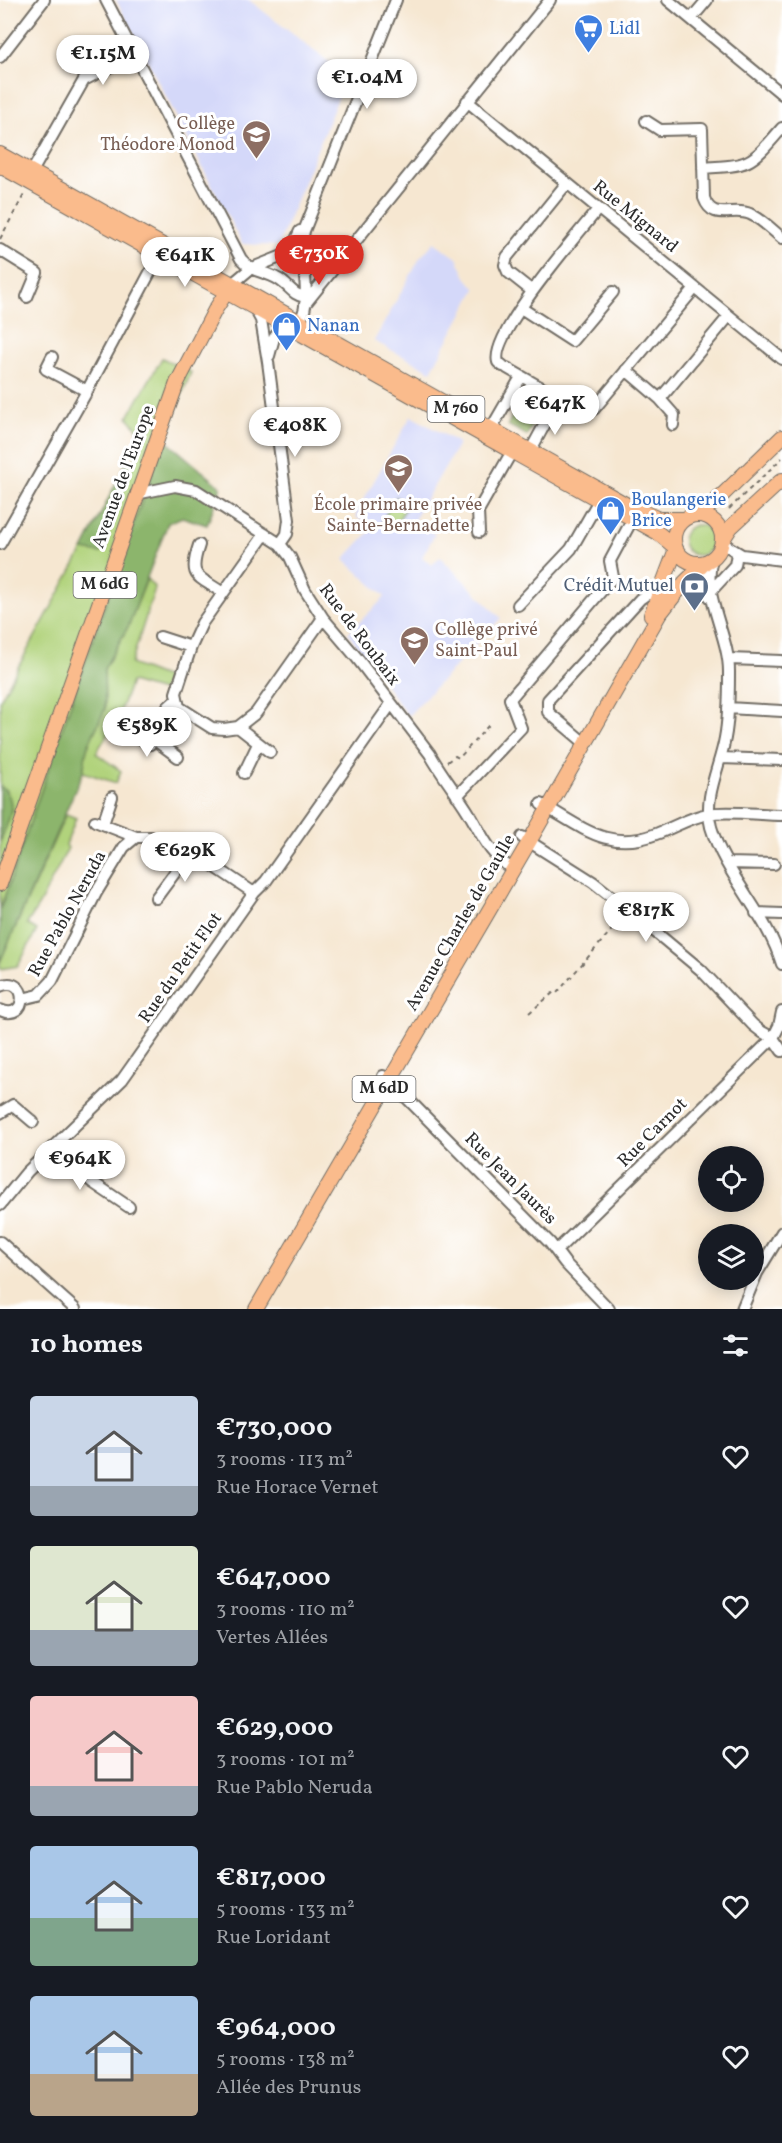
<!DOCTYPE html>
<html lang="en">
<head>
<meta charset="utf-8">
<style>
  body { margin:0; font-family:Vollkorn,serif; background:#242831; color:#f1f3f6; height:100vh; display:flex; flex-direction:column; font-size:22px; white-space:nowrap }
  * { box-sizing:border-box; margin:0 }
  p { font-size:20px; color:#9ea1a6 }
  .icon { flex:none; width:33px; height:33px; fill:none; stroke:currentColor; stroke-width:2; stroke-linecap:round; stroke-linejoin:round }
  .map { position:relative; height:1309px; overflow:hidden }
  .side { display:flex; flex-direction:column; background:#171b24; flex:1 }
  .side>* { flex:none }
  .buttons { position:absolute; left:698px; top:1146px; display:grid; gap:12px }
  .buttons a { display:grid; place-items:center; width:66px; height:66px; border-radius:50%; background:#171b24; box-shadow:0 3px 15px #0003; font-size:30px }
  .price { position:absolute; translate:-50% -51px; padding:0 14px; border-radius:21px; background:#fff; color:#222; font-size:20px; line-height:39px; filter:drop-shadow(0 2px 3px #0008) }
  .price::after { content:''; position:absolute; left:50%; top:36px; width:18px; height:14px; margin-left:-9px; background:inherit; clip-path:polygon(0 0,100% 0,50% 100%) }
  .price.on { background:#d93025; color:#fff }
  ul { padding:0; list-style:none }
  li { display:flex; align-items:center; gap:18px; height:150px; padding:0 30px }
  li span { display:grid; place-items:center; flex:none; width:168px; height:120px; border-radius:6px; color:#555 }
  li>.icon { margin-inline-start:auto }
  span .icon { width:72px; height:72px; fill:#fffc; stroke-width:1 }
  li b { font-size:26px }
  h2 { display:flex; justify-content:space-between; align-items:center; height:72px; padding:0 30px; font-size:26px }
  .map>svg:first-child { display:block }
</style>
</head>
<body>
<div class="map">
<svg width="782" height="1309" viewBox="0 0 782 1309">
  <rect width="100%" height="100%" fill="#fff"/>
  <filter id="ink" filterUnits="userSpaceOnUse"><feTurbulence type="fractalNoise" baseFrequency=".0167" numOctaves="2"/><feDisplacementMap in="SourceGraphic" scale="12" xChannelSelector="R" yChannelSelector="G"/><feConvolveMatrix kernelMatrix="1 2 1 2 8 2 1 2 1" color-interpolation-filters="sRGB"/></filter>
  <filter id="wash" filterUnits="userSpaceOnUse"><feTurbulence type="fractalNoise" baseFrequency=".008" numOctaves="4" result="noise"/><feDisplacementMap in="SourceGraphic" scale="24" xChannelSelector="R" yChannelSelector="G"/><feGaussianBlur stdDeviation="1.35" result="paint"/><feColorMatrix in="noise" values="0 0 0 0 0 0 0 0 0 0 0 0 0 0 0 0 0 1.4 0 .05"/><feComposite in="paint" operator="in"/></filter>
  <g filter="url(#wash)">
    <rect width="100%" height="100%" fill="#f6e7d1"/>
    <path fill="#d4d8f9" d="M116,0H249L347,76L278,246L242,244Z
      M434,242L457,258L466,277L476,289L431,371L374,341L420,258Z
      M411,416L459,443L413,522L435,534L422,557L432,565L440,557L501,618L408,716L348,633L385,597L344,559L376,525L357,518L356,513Z"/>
    <path fill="#b1d37c" stroke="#6e7f54" stroke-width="1.5" d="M162,358L191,372L164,439L97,628L0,910V842L12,808L6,790L0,786V700L83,550L101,552L132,465L144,437L128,417Z
      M528,385L547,395L527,435L508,425Z
      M396,497L408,504L394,528L382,521Z
      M683 540a15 15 0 1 1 30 0a15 15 0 1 1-30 0Z
      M147,579L155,588L131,664L167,678L162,691L131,682L117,719L96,753L121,771L116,783L83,772L87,748L105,709L104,669L128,627Z
      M66,814L76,818L66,845L68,848L39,905L27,924L37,930L18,966L0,969V962Z"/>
    <path fill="#8cb56c" stroke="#5c704c" stroke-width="1.5" d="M164,439L221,487L207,525L182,517L168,523L128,627L104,669L105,709L87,748L83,772L0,962V910L97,628Z
      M126,463L132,465L101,553L83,550Z
      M0,786C21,800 7,824 0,842Z"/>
  </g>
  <g filter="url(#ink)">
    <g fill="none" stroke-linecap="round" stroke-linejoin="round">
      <defs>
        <path id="minor" d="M106,0L241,259C254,274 263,270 278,279C289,285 292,295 305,297
          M668,0L782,94
          M691,19L707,0
          M0,57L44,0
          M467,101L782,359
          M646,121L660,130L702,129L704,198C713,223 733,206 750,214C762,219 772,230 782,238
          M703,168C752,165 750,165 782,128
          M29,177L84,80L134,54
          M0,250L37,273L27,297
          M232,284L250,269L285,255L291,250L300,231
          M532,291L508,272L505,265L507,257L567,183
          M305,304L550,0
          M521,308L572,341L613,292
          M255,309L261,320L268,362L289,520L287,534L280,544
          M295,326C317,309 298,257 304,231L396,0
          M269,356L274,338L288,320
          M52,357L46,369L87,391
          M503,366L498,362C489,335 579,233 598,209
          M507,368L570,404
          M626,370L660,399
          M574,407L584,411L594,409L695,288
          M673,425L674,415L660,399L729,316
          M488,434L521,377
          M527,457L559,398
          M136,494L175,486L196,490L280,544L290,557L305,590L323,618L357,658L430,754C441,774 455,791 467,810C481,832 489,856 513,869
          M479,532L478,511L515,446
          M265,534L202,623L191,647L176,693L179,707L212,728L224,729L238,727L256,713L323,618
          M722,543L742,555L782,560
          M0,544L87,391L162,250
          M199,545C188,578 197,575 223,593
          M712,559C701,596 730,636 729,674C729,695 729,717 725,738C720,767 703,797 711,827C726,877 767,914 782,964
          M687,561L702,573
          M678,591C692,585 702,586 711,598
          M711,591L735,565L737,553
          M518,605L571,549L602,495
          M160,637L191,647
          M729,659L782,661
          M728,708L782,711
          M238,727L270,752
          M132,733L150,744L155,740L178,757
          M580,739L548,712V700L640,599L647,594L660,595
          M155,740L168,707L176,700
          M721,758L782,760
          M244,773L258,744
          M457,796L521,728L510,699L613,577L610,561L632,520
          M541,804C581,826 608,853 656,834C673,828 690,817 708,814C727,810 761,815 782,815
          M95,821L136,837
          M103,824L112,797
          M522,837L593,882L647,925L701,970L753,1025L762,1032L773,1038L782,1051
          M727,863L774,864
          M156,898L190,852
          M756,913L782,914
          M0,986C29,974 29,1023 0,1010
          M22,999L39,995L52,981L96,893L124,847L136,837H151L199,856L254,893
          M383,1076L397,1088L550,1243L565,1263L609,1309
          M0,1113L13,1105L33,1122
          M54,1147L92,1182L129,1207
          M0,1205L27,1172L122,1080L254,893L266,881L391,704
          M0,1242L75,1309
          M556,1251L773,1038L779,1026L782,1012
          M742,1309L757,1273L782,1232"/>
        <path id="major" d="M0,154L629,506L659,519H684
          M0,166L658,533L675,547
          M674 539a24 24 0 1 1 48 0a24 24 0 1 1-48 0Z
          M695,515L714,503L782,437
          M722,541L731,527L782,480
          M651,615L676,549
          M0,884L177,383L215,310L231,285
          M256,1309L529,842L659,615L685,582L706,562"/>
      </defs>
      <use href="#minor" stroke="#726d65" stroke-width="14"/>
      <use href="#major" stroke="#726d65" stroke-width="16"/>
      <path stroke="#726d65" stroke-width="2" stroke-dasharray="4.5 4.5" stroke-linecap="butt" d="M0,239L25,193
        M313,263H325
        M729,509L782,458
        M447,762L455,756L459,758L489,725
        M529,1013L554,992L557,993L622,918"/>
      <use href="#minor" stroke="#fff" stroke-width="10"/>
      <use href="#major" stroke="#fabb8c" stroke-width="14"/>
    </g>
  </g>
  <defs>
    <symbol id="supermarket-pin" viewBox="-11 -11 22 30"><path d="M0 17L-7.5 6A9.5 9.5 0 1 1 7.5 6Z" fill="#3f7fe0" stroke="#fff"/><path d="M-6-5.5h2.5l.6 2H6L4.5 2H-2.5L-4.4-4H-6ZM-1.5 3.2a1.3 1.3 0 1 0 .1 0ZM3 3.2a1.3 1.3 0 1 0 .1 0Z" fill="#fff"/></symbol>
    <symbol id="school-pin" viewBox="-11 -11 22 30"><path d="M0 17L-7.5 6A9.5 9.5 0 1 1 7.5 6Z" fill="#8d6e63" stroke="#fff"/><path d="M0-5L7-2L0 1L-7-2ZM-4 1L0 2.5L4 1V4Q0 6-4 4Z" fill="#fff"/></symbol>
    <symbol id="shop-pin" viewBox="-11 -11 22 30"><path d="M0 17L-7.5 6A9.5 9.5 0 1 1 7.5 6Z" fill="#3f7fe0" stroke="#fff"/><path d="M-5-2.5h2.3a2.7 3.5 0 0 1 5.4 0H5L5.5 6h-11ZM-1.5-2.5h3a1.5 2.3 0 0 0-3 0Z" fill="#fff"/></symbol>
    <symbol id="bank-pin" viewBox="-11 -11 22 30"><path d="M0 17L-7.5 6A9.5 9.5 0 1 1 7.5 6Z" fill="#5c6f8a" stroke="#fff"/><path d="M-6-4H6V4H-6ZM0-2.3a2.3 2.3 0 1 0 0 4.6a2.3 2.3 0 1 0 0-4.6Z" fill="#fff"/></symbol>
  </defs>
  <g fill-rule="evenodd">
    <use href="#supermarket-pin" x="572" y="12" width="33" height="45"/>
    <use href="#school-pin" x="240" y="118" width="33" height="45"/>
    <use href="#shop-pin" x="270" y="310" width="33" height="45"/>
    <use href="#school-pin" x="382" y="452" width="33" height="45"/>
    <use href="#shop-pin" x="594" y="494" width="33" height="45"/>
    <use href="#bank-pin" x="678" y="570" width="33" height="45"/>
    <use href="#school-pin" x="398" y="624" width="33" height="45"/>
  </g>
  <g text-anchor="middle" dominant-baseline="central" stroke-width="6" stroke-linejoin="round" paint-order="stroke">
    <g fill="#fff" stroke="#6b6b6b" stroke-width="1.5">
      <rect x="427.5" y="396" width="57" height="26" rx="4.5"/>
      <rect x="73.5" y="572" width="63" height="26" rx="4.5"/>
      <rect x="352.5" y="1076" width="63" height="26" rx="4.5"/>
    </g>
    <g font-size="16" font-weight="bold" fill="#2b2b2b">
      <text x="456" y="409">M 760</text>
      <text x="105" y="585">M 6dG</text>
      <text x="384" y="1089">M 6dD</text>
    </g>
    <g font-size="18" fill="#366cbe" stroke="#fff" text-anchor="start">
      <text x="609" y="29">Lidl</text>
      <text x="307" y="326">Nanan</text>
      <text x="631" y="500">Boulangerie<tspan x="631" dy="21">Brice</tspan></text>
    </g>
    <g font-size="18" fill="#785e54" stroke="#fff" text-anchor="end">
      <text x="235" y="124">Collège<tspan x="235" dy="21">Théodore Monod</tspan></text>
      <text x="398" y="505" text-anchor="middle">École primaire privée<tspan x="398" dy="21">Sainte-Bernadette</tspan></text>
      <text x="435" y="630" text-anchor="start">Collège privé<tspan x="435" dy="21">Saint-Paul</tspan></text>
    </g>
    <g font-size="18" fill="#2b2b2b" stroke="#fff">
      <text transform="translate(635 217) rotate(39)">Rue Mignard</text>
      <text transform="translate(124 477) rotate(-70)">Avenue de l'Europe</text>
      <text transform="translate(359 635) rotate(53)">Rue de Roubaix</text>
      <text transform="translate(68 914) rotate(-61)">Rue Pablo Neruda</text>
      <text transform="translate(461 923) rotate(-60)">Avenue Charles de Gaulle</text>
      <text transform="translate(181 968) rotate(-55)">Rue du Petit Flot</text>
      <text transform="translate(653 1133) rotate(-45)">Rue Carnot</text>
      <text transform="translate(510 1179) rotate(45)">Rue Jean Jaurès</text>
    </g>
    <g font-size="18" fill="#4e5e75" stroke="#fff" text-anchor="end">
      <text x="674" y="586">Crédit Mutuel</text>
    </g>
  </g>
</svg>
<div class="buttons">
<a><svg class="icon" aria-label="locate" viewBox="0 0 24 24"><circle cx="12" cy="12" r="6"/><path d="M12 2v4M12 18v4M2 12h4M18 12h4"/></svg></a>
<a><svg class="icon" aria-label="layers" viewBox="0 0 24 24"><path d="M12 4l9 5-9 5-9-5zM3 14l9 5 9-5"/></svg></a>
</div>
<b class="price" style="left:103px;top:86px">€1.15M</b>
<b class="price" style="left:367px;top:110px">€1.04M</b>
<b class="price on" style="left:319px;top:286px">€730K</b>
<b class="price" style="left:185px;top:288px">€641K</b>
<b class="price" style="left:555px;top:436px">€647K</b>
<b class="price" style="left:295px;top:458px">€408K</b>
<b class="price" style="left:147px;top:758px">€589K</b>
<b class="price" style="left:185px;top:883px">€629K</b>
<b class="price" style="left:646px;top:943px">€817K</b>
<b class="price" style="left:80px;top:1191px">€964K</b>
</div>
<section class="side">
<h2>10 homes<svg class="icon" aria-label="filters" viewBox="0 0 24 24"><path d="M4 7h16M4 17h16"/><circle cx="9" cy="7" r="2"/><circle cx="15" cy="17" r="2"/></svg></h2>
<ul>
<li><span style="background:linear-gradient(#c9d6e8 75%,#9aa5b1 0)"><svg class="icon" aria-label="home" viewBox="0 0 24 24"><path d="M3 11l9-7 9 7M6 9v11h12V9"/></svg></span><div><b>€730,000</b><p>3 rooms · 113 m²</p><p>Rue Horace Vernet</p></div><svg class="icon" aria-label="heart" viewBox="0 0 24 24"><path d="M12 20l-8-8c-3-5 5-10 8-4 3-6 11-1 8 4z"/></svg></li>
<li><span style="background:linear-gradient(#dfe7d0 70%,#9aa5b1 0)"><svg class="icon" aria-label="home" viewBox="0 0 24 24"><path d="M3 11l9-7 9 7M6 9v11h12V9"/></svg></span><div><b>€647,000</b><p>3 rooms · 110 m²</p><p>Vertes Allées</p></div><svg class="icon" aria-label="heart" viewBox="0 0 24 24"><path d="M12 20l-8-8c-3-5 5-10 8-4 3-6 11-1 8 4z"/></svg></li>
<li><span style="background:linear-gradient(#f6c9c9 75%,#9aa5b1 0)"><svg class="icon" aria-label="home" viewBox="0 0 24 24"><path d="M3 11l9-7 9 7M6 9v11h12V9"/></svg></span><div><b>€629,000</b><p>3 rooms · 101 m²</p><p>Rue Pablo Neruda</p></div><svg class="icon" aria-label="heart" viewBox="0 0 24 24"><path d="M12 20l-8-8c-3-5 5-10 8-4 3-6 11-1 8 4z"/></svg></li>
<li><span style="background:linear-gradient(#a9c7e8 60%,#7fa58c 0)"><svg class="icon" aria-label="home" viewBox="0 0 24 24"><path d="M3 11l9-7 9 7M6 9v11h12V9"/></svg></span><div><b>€817,000</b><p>5 rooms · 133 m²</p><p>Rue Loridant</p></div><svg class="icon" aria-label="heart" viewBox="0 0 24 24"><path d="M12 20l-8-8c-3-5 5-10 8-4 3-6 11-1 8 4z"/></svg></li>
<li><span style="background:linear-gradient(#a9c7e8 65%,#b9a48a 0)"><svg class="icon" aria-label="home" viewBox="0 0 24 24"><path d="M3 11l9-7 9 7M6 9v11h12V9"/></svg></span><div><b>€964,000</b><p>5 rooms · 138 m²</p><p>Allée des Prunus</p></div><svg class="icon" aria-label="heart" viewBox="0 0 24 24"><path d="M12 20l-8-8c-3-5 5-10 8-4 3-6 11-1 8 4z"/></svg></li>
</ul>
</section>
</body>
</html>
